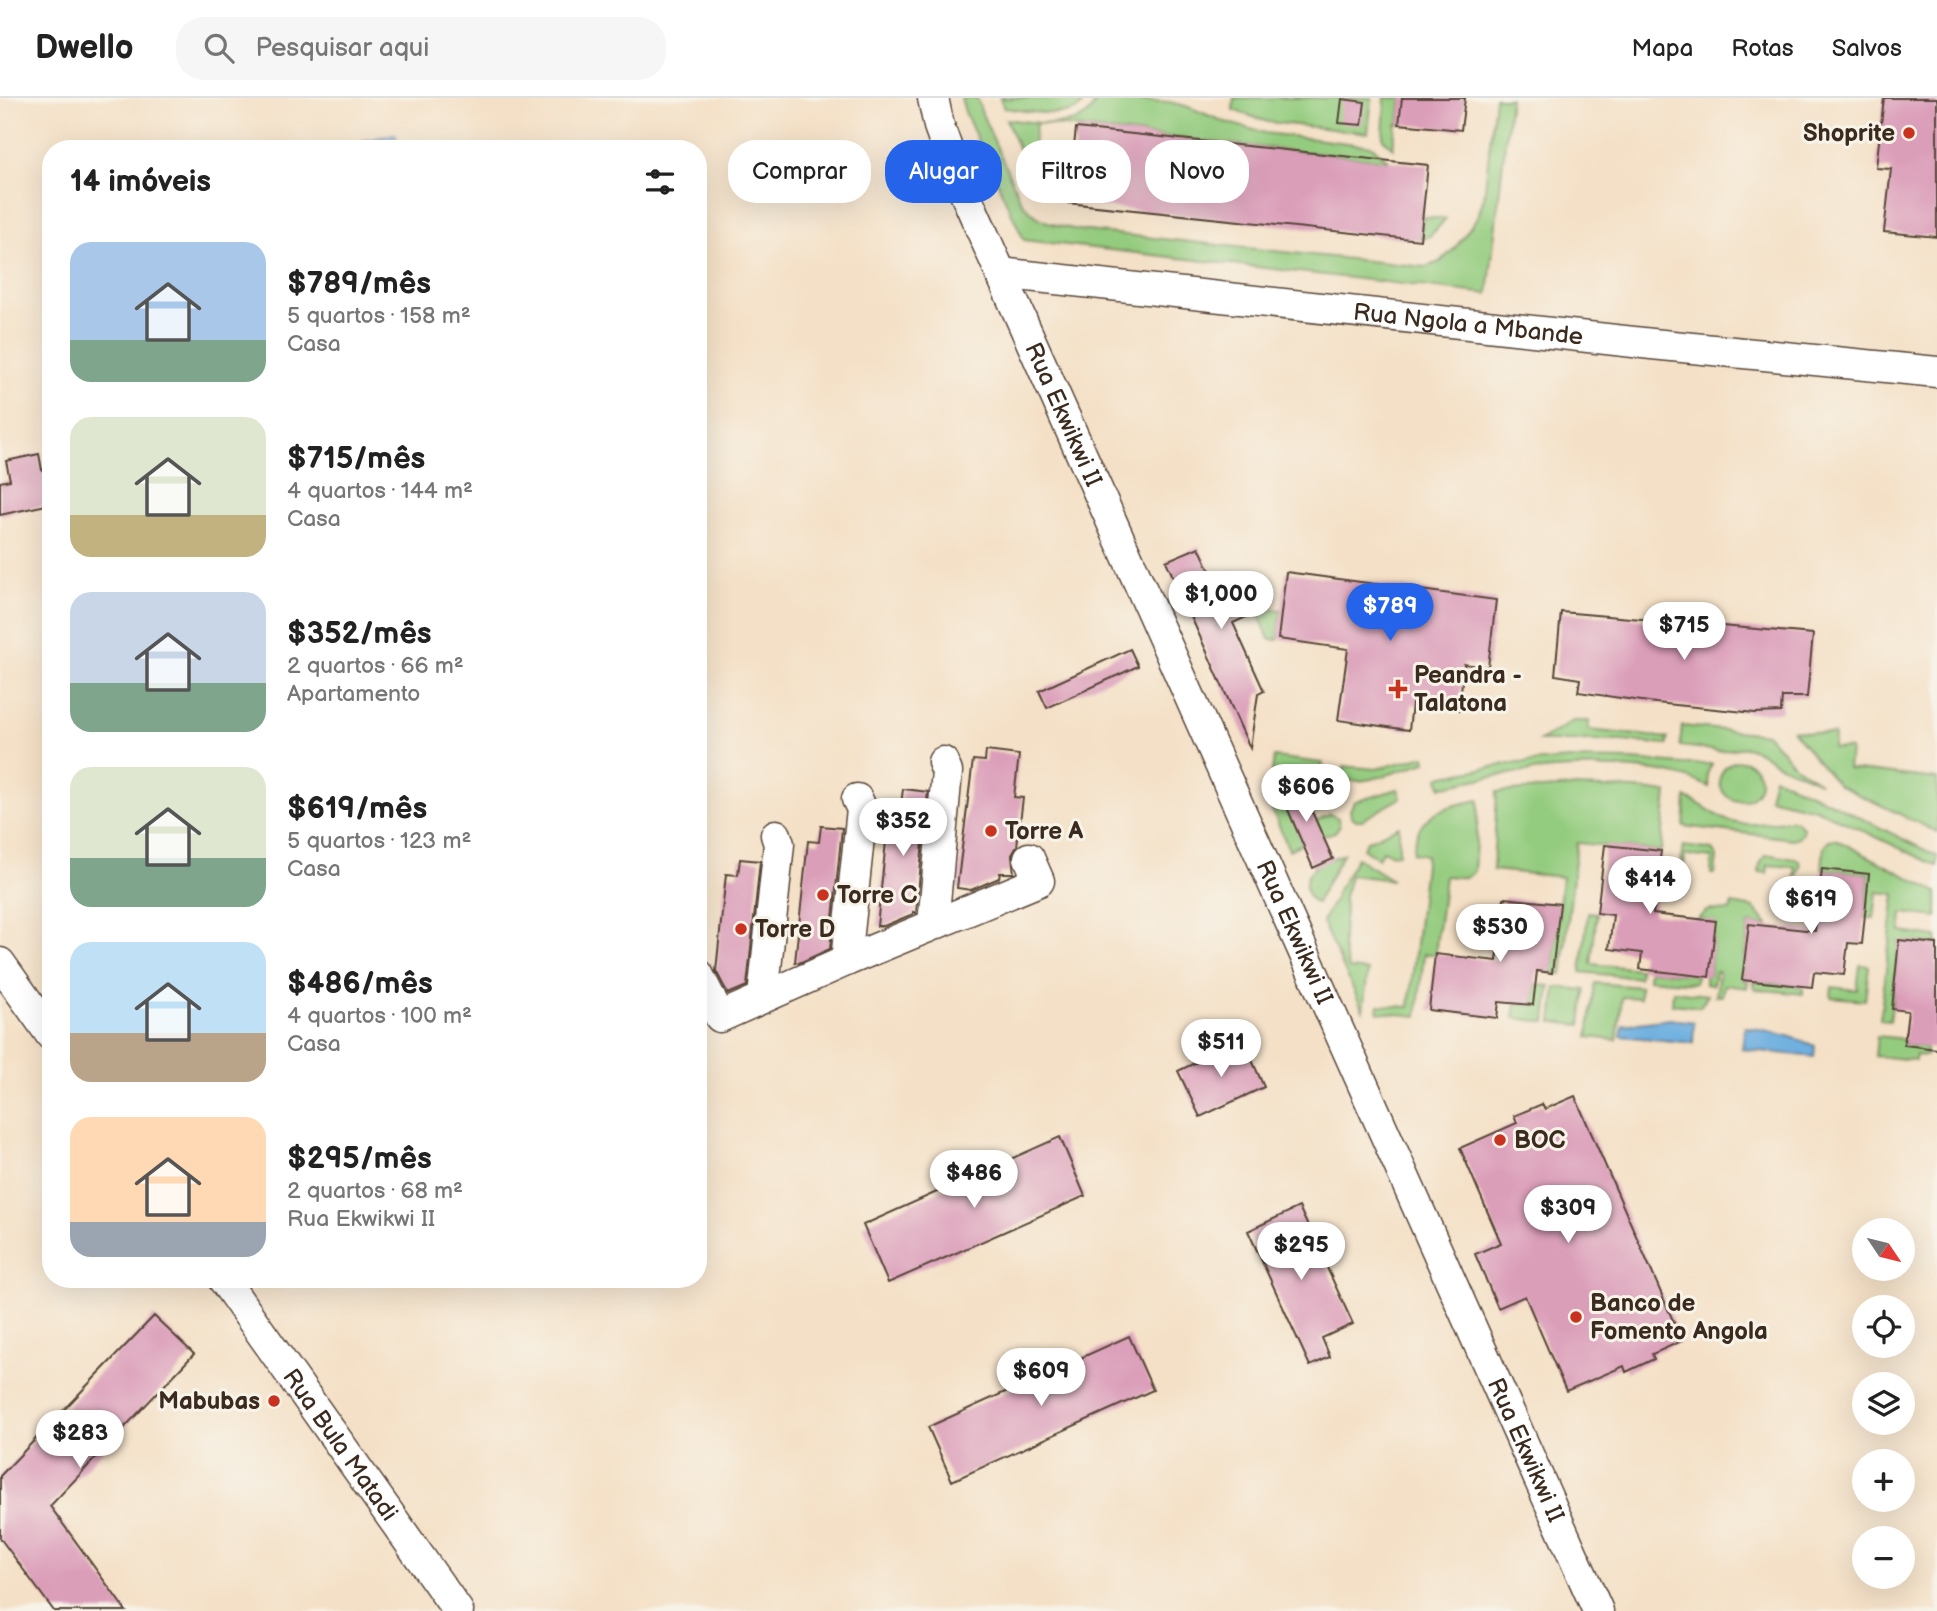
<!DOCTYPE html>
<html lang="pt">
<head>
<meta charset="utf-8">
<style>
  body { margin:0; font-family:"Balsamiq Sans",sans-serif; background:#f6f6f6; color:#222; height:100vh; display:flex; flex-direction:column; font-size:26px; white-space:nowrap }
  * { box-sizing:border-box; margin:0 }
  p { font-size:23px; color:#767676 }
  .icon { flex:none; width:38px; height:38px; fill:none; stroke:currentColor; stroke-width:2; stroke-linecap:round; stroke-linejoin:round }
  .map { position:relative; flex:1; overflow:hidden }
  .details { position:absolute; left:42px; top:42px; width:665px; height:1148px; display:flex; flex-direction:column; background:#fff; border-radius:28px; box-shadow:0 7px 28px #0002 }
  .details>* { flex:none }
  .top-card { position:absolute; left:728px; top:42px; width:665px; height:63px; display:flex; gap:14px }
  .needle { width:46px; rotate:125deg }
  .controls { position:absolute; left:1852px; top:1120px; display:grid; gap:14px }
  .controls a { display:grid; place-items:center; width:63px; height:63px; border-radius:50%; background:#fff; box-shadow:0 7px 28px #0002; font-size:35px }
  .price { position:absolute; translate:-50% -60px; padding:0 16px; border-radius:24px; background:#fff; color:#222; font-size:23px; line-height:46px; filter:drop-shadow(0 2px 4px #0008) }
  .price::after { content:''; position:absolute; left:50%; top:42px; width:21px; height:16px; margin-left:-10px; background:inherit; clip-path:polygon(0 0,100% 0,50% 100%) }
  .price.selected { background:#2563eb; color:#fff }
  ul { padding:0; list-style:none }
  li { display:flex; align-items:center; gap:21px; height:175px; padding:0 28px }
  li span { display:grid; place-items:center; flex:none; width:196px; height:140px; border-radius:21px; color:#555 }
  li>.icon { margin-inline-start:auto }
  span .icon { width:84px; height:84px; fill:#fffc; stroke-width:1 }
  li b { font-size:30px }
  h2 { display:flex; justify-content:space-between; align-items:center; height:84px; padding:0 28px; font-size:30px }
  .tag { padding:0 24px; border-radius:28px; background:#fff; box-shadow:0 7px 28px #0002; font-size:24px; line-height:63px }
  .tag.selected { background:#2563eb; color:#fff }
  header { display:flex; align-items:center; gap:42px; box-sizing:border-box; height:98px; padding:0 35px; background:#fff; border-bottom:2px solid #e0e0e0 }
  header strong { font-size:33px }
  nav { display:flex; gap:38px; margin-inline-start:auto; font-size:24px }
  .search { width:490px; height:63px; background:#f6f6f6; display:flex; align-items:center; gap:18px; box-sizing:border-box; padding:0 24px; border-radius:28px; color:#767676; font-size:26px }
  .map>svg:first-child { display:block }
</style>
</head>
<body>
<header>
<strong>Dwello</strong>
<div class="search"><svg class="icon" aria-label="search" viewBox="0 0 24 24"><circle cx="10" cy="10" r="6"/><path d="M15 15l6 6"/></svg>Pesquisar aqui</div>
<nav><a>Mapa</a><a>Rotas</a><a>Salvos</a></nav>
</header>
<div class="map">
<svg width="1937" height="1513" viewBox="0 0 1937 1513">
  <rect width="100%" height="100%" fill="#f7f3e8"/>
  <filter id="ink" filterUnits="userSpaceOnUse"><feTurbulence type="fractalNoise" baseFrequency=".0143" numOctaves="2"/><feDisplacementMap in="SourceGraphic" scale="14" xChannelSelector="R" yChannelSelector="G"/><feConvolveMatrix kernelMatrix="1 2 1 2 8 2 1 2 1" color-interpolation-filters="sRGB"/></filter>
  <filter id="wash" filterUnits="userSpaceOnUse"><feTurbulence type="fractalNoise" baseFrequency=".00686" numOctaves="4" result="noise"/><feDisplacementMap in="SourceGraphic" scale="28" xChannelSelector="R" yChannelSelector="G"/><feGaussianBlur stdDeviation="1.57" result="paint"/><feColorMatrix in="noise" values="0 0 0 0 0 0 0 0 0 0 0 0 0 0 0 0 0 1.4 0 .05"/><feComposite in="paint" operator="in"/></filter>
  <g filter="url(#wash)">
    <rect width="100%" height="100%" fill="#f4e0c6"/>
    <path fill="#94cc7f" stroke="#687b4e" stroke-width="2" d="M961,0H977L982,16L1020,101C1034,123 1055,128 1079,132L1425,169L1440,164L1455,150L1478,118L1484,99L1495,0H1510L1488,196L1024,142L966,17Z
      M1000,0H1086C1083,3 1082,7 1079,10C1065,21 1021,12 1004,10Z
      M1098,0L1169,4L1186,8L1225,24L1265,35L1372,48L1389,63L1036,25L1030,69L1046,71L1045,85H1035L1031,81L1006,21C1027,24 1068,31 1085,18C1090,14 1095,6 1098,0Z
      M1234,0H1372L1368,35L1268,24L1233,12Z
      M1385,0H1402L1399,26H1396L1393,50L1383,41Z
      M1423,119L1446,121L1430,138L1420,142Z
      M1252,497L1263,498L1262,510L1282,512L1278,542L1269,541L1252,501Z
      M1573,623H1589L1588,632L1668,640L1667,647L1622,643H1540Z
      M1682,628L1767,636L1795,668L1820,684L1778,666L1758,653L1746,649L1719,653L1680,648Z
      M1792,632L1834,637L1833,650L1850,651L1848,671L1937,681V734L1838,687Z
      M1425,658L1426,664C1406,670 1363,689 1344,681V668L1376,671Z
      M1274,659L1323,665L1319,682L1316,684L1298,682L1279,691L1271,682Z
      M1568,661L1632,662L1683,666H1712L1707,676L1709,689C1681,674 1651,672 1619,670C1558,667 1500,675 1441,689L1439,679L1507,666Z
      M1720 683a20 20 0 1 1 40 0a20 20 0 1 1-40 0Z
      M1774,679L1813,696L1937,758V768L1834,719L1815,711L1769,700Z
      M1572,689L1636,691L1667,695L1661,753L1577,745L1562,876L1552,875L1562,779L1493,772L1497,694Z
      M1398,691L1401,700L1362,722H1356L1351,718L1350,712L1354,704Z
      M1686,700C1702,705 1713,717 1729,723C1749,730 1774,723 1795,722L1803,729V734L1799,739L1793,741L1684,728Z
      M1479,702L1474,773C1466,783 1455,778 1445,778L1435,856H1424L1417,918L1378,914L1379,907L1409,909L1426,757L1413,755C1416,715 1444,708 1479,702Z
      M1271,709L1289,713L1303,745L1289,752Z
      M1330,716L1338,720L1339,729L1335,734L1322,738L1316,723Z
      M1399,728V756L1389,755L1383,752L1378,760L1363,750L1367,743Z
      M1835,741L1937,794V819L1902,815L1901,834L1937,839V846L1899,843L1890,923L1880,922L1895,796L1877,794L1874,820H1865L1869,776L1822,771L1824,749L1829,742Z
      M1683,748L1712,752L1717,759L1715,776H1711L1712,760L1685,757L1684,768L1681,761Z
      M1343,756L1316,805C1304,799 1302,781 1313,771C1319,764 1335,760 1343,756Z
      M1771,757L1797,761C1804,766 1798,775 1795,781V769L1768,767L1767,775L1759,774L1760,766L1765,758Z
      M1357,760L1392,782L1350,777C1349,785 1345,793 1344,799C1343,802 1345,806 1345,810C1344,835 1339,845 1349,871L1368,873L1363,912L1322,824L1336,799L1335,797Z
      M1732,806L1754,810L1769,828L1749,826L1742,882L1748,883L1747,890L1724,887L1722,898H1716L1719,874H1715L1713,887L1705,886V878H1709L1715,824L1697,821L1708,812L1731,813Z
      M1588,814L1597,815L1591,866L1640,871L1639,880L1581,874Z
      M1860,867L1869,868L1865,902L1831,899L1832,889L1857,892Z
      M1649,872L1696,877L1695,885L1648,881Z
      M1754,884L1803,889V896L1754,891Z
      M1595,885L1640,889V900L1622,899L1617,942L1588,939Z
      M1535,887L1550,888L1546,924L1514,920L1516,906L1533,907Z
      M1556,889L1585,892L1581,927L1552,924Z
      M1673,893L1708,897L1700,909L1672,906Z
      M1877,938L1904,941V947L1926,949V958L1916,957L1915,962L1875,958Z"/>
    <path fill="#6aaddf" stroke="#526c7e" stroke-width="2" d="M395,36L402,51H365L363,43Z
      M1670,921L1694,924L1693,945L1621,938L1623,927Z
      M1745,929C1770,932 1792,938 1815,948L1814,959L1742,951Z"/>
    <g id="blocks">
      <path fill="#db9eb9" d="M1402,0H1465L1461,32L1399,26Z
        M1884,0H1937V139L1884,134L1891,71L1876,70Z
        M1342,1L1365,4L1362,27L1339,25Z
        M1076,30L1428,67L1420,142L1068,105Z
        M39,356L42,372L51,370V406L0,417V384L10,382L6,363Z
        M1199,449L1219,492L1243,481L1257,514L1233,525L1264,593L1258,596L1250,650L1166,463Z
        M1286,474L1496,502L1488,569L1464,566L1459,612L1412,606L1409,632L1338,622L1348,551L1278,541Z
        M1561,514L1813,536L1807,599H1782L1781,614L1755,615L1656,605L1578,594L1580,581L1555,577Z
        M1130,551L1138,568L1047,610L1039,593Z
        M986,653L1019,657L1014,699L1023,700L1017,748L1012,757L1014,775H1000L999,780L971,792L957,790L973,662L985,663Z
        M1298,682L1333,761L1313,770L1279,691Z
        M903,691L928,694L916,815L913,814V816L884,828H877L890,706L901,707Z
        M821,728L842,730L830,851L799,865L795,864L808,743L819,744Z
        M1605,747L1661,753L1653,816L1716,823L1709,879L1640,871L1642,855L1609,851L1613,817L1597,815Z
        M740,761L760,763L747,888L728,896L716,873L726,776L738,777Z
        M1822,771L1869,776L1862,846L1848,845L1844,877L1814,874L1812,889L1742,882L1749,826L1815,833Z
        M1504,800L1560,806L1552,875L1537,873L1533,907L1499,904L1497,920L1429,912L1435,856L1497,863Z
        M1899,842L1937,846V951L1904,947L1908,913L1892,911Z
        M1243,942L1264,989L1200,1019L1178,973Z
        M1575,998L1682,1243L1652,1256L1654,1261L1626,1274L1624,1268L1566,1293L1525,1198L1498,1210L1475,1156L1501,1145L1460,1050L1517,1025L1514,1018L1542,1006L1545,1011Z
        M1060,1039L1085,1098L888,1185L863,1127Z
        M1299,1109L1353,1226L1322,1240L1330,1259L1310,1268L1248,1133Z
        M154,1218L194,1256L50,1408L126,1513H54L0,1440V1378Z
        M1129,1238L1153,1292L952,1383L928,1329Z"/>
    </g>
  </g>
  <g filter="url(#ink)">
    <use href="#blocks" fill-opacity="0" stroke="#574537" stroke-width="2"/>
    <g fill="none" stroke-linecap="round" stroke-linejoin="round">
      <defs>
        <g id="minor">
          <path id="s1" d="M933,0L939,28L955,73L1598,1513"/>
          <path id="s2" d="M1000,175L1652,246L1937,274"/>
          <path d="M933,826L947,674L943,664"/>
          <path d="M846,863L862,711L857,701"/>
          <path d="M0,865L51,937"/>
          <path d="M698,876L720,919L846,863L1039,783L1029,760"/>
          <path d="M763,899L779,746L776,737"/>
          <path id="s3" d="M223,1181L458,1513"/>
        </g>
      </defs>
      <use href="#minor" stroke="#574537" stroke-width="33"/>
      <use href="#minor" stroke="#fff" stroke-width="30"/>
    </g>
  </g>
  <g fill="#c8321e" stroke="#f7f3e8" stroke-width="2.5">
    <circle cx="1909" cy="35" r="7"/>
    <path d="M1394.5 580.5h7v7h7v7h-7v7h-7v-7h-7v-7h7z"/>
    <circle cx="991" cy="733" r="7"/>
    <circle cx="823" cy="797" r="7"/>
    <circle cx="741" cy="831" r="7"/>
    <circle cx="1500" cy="1042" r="7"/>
    <circle cx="1576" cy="1219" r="7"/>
    <circle cx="274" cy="1303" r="7"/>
  </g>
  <g text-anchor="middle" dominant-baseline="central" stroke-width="6" stroke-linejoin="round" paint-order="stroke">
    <g font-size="24" font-weight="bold" fill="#3b2a1e" stroke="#f7f3e8" text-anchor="start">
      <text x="1895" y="35" text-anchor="end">Shoprite</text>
      <text x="1414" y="577">Peandra -<tspan x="1414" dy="28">Talatona</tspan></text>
      <text x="1005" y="733">Torre A</text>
      <text x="837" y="797">Torre C</text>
      <text x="755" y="831">Torre D</text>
      <text x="1514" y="1042">BOC</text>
      <text x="1590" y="1205">Banco de<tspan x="1590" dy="28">Fomento Angola</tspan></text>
      <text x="260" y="1303" text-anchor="end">Mabubas</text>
    </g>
    <g font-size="24" fill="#3b2a1e" stroke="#f7f3e8">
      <text stroke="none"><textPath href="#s2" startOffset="471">Rua Ngola a Mbande</textPath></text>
      <text stroke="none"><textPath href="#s1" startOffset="343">Rua Ekwikwi II</textPath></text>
      <text stroke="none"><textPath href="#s1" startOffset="910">Rua Ekwikwi II</textPath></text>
      <text stroke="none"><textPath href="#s3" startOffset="203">Rua Bula Matadi</textPath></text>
      <text stroke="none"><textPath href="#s1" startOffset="1477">Rua Ekwikwi II</textPath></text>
    </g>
  </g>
</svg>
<div class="controls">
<a><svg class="needle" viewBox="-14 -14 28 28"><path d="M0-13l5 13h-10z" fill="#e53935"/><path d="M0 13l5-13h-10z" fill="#767676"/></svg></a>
<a><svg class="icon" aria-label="locate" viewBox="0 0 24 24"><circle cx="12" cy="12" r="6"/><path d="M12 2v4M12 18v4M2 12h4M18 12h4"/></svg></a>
<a><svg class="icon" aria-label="layers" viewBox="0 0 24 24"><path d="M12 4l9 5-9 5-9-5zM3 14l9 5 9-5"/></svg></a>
<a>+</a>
<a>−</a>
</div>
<b class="price" style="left:1221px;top:533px">$1,000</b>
<b class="price selected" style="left:1390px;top:545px">$789</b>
<b class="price" style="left:1684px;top:564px">$715</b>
<b class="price" style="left:1306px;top:726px">$606</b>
<b class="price" style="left:903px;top:760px">$352</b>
<b class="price" style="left:1650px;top:818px">$414</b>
<b class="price" style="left:1811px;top:838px">$619</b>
<b class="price" style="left:1500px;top:866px">$530</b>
<b class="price" style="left:1221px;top:981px">$511</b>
<b class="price" style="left:974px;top:1112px">$486</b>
<b class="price" style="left:1568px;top:1147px">$309</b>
<b class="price" style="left:1301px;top:1184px">$295</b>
<b class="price" style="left:1041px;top:1310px">$609</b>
<b class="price" style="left:80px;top:1372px">$283</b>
<div class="top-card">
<a class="tag">Comprar</a>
<a class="tag selected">Alugar</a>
<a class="tag">Filtros</a>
<a class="tag">Novo</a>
</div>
<section class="details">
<h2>14 imóveis<svg class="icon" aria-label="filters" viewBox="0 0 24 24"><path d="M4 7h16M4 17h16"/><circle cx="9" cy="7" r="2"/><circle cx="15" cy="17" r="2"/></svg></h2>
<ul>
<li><span style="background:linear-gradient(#a9c7e8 70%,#7fa58c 0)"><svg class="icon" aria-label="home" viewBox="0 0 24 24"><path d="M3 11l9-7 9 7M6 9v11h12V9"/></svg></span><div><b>$789/mês</b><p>5 quartos · 158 m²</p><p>Casa</p></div></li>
<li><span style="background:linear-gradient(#dfe7d0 70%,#c2b280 0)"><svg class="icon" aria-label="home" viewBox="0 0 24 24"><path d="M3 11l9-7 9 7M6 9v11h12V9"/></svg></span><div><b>$715/mês</b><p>4 quartos · 144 m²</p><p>Casa</p></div></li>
<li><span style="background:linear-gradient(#c9d6e8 65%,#7fa58c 0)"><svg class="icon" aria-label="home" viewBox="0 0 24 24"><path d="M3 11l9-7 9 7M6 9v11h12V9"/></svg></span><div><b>$352/mês</b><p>2 quartos · 66 m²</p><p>Apartamento</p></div></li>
<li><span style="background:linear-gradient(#dfe7d0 65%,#7fa58c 0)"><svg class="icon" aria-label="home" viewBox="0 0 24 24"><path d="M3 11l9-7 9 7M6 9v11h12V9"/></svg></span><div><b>$619/mês</b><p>5 quartos · 123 m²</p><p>Casa</p></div></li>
<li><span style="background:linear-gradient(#bfe0f5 65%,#b9a48a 0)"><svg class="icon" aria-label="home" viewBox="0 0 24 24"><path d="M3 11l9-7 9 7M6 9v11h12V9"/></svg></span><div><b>$486/mês</b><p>4 quartos · 100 m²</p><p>Casa</p></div></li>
<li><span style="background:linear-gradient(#ffd9b3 75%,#9aa5b1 0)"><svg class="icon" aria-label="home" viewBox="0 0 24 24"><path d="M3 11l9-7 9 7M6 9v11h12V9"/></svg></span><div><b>$295/mês</b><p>2 quartos · 68 m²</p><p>Rua Ekwikwi II</p></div></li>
</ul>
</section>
</div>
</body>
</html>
